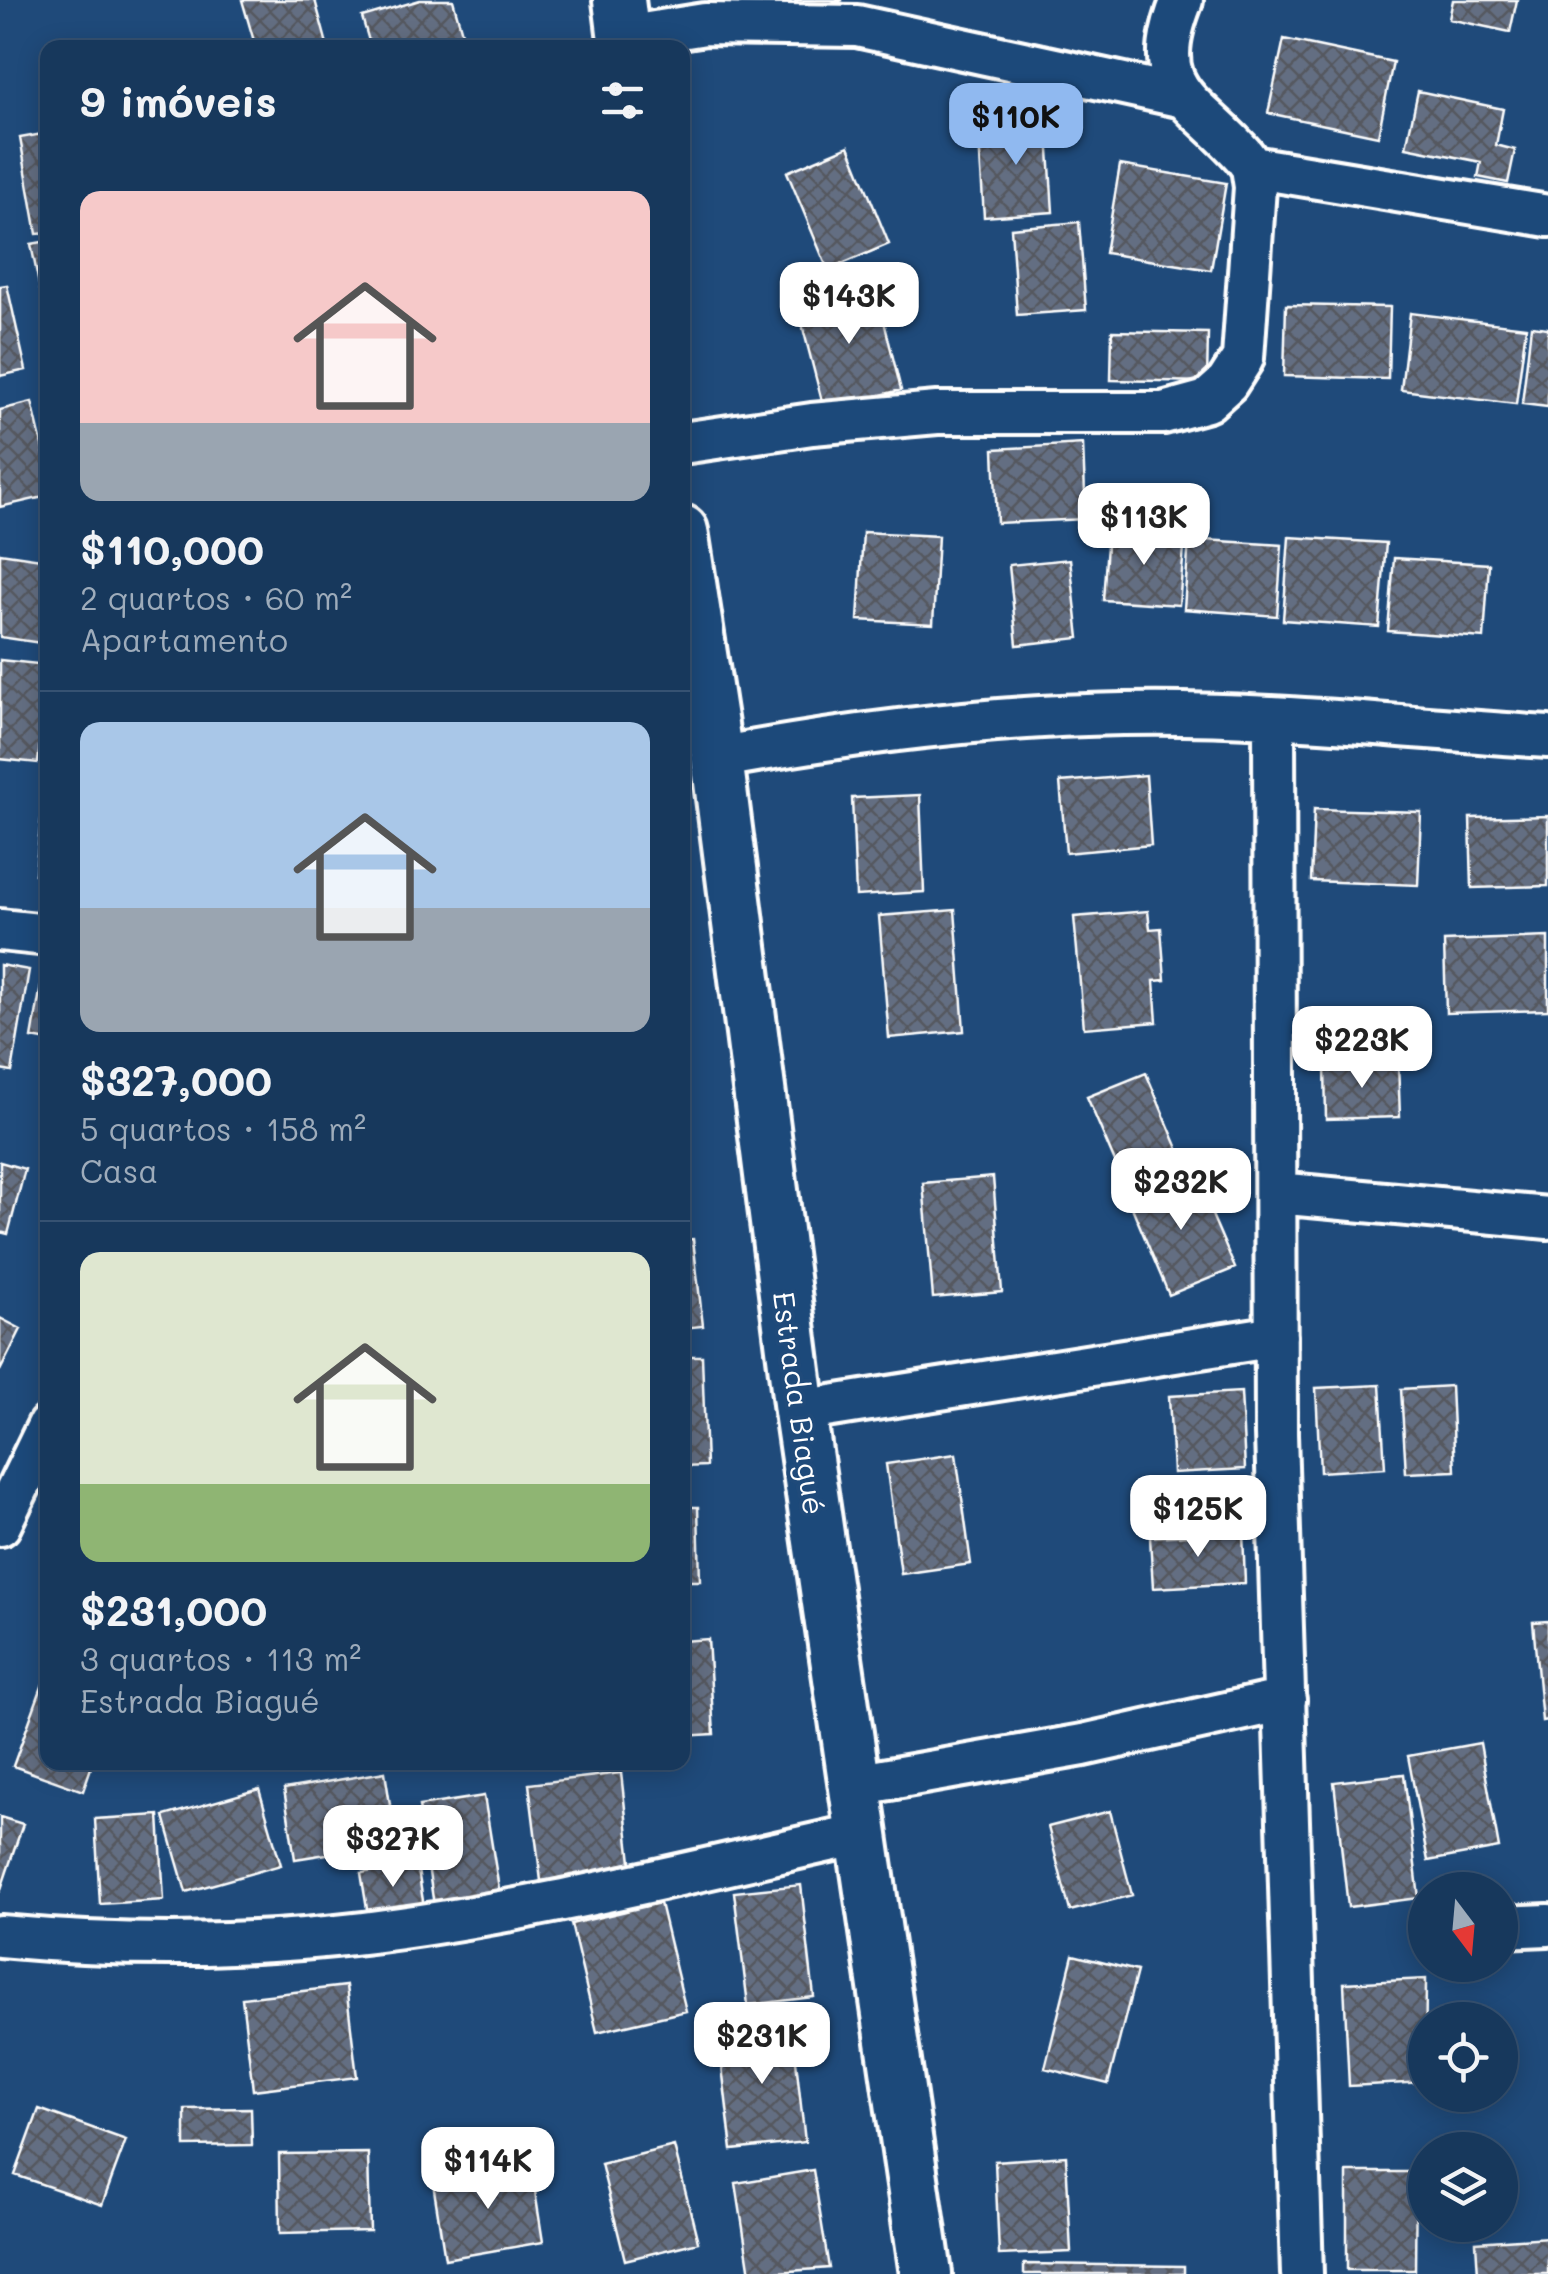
<!DOCTYPE html>
<html lang="pt">
<head>
<meta charset="utf-8">
<style>
  body { margin:0; font-family:Mali,sans-serif; background:#203f62; color:#f1f3f6; height:100vh; display:flex; flex-direction:column; font-size:38px; white-space:nowrap }
  * { box-sizing:border-box; margin:0 }
  p { font-size:32px; color:#9eacbb }
  .icon { flex:none; width:55px; height:55px; fill:none; stroke:currentColor; stroke-width:2; stroke-linecap:round; stroke-linejoin:round }
  .map { position:relative; flex:1; overflow:hidden }
  .side { position:absolute; left:40px; top:40px; width:650px; height:1730px; display:flex; flex-direction:column; background:#17385c; border-radius:20px; box-shadow:0 5px 25px #0003,0 0 0 2px #365272 }
  .side>* { flex:none }
  .needle { width:65px; rotate:164deg }
  .fabs { position:absolute; left:1408px; top:1872px; display:grid; gap:20px }
  .fabs a { display:grid; place-items:center; width:110px; height:110px; border-radius:50%; background:#17385c; box-shadow:0 5px 25px #0003,0 0 0 2px #365272; font-size:50px }
  .price { position:absolute; translate:-50% -85px; padding:0 22px; border-radius:20px; background:#fff; color:#222; font-size:32px; line-height:65px; filter:drop-shadow(0 2px 5px #0008) }
  .price::after { content:''; position:absolute; left:50%; top:60px; width:30px; height:22px; margin-left:-15px; background:inherit; clip-path:polygon(0 0,100% 0,50% 100%) }
  .price.current { background:#90b9f0; color:#111 }
  ul { padding:0; list-style:none }
  li { display:grid; align-content:center; gap:20px; height:530px; padding:0 40px }
  li+li { border-top:2px solid #365272 }
  li span { display:grid; place-items:center; height:310px; border-radius:20px; color:#555 }
  li>.icon { margin-inline-start:auto }
  span .icon { width:180px; height:180px; fill:#fffc; stroke-width:1 }
  li b { font-size:42px }
  h2 { display:flex; justify-content:space-between; align-items:center; height:120px; padding:0 40px; font-size:42px }
  .map>svg:first-child { display:block }
</style>
</head>
<body>
<div class="map">
<svg width="1548" height="2274" viewBox="0 0 1548 2274">
  <defs>
    <pattern id="building-cross-hatch" width="8" height="8" patternUnits="userSpaceOnUse" patternTransform="scale(2.5)"><rect width="8" height="8" fill="#636e82"/><path d="M0 0l8 8M0 8l8-8" fill="none" stroke="#54585f"/></pattern>
  </defs>
  <rect width="100%" height="100%" fill="#1f4a7a"/>
  <filter id="ink" filterUnits="userSpaceOnUse"><feTurbulence type="fractalNoise" baseFrequency=".01" numOctaves="2"/><feDisplacementMap in="SourceGraphic" scale="20" xChannelSelector="R" yChannelSelector="G"/><feConvolveMatrix kernelMatrix="1 2 1 2 8 2 1 2 1" color-interpolation-filters="sRGB"/></filter>
  <g filter="url(#ink)">
    <path fill="url(#building-cross-hatch)" stroke="#fff" stroke-width="2.5" d="M242,0H315L328,48H256Z
      M420,0H453L466,47L371,48L362,17Z
      M795,0H843L798,12Z
      M1453,0H1517L1510,32L1449,19Z
      M1284,39L1393,62L1378,136L1268,113Z
      M1418,91L1503,109L1496,145L1515,150L1508,183L1478,177L1481,162L1406,147Z
      M1047,119L1053,212L984,217L978,125Z
      M48,133V233L37,234L20,138Z
      M849,146L889,244L828,270L787,172Z
      M1120,165L1226,183L1211,270L1105,253Z
      M1079,222L1086,310L1017,315L1011,228Z
      M48,241V330L31,244Z
      M7,285L26,370L0,376V286Z
      M875,285L901,390L824,409L797,305Z
      M1286,305L1390,307L1388,379L1284,376Z
      M1410,313L1526,327L1516,404L1401,390Z
      M1531,326L1548,328V407L1522,404Z
      M1112,331L1208,333L1207,382L1111,380Z
      M32,402L48,470V496L0,507V410Z
      M1083,444L1086,519L997,523L994,449Z
      M1108,531L1185,537L1179,605L1103,600Z
      M863,532L938,536L933,624L858,620Z
      M1289,537L1386,543L1379,627L1283,620Z
      M1189,539L1282,545L1277,616L1184,609Z
      M0,553L48,560V644L0,637Z
      M1394,558L1489,564L1484,638L1388,631Z
      M1070,559L1079,638L1017,645L1009,565Z
      M0,660L48,665L38,763L0,759Z
      M1146,775L1151,845L1066,853L1060,782Z
      M920,795L924,892L856,896L852,798Z
      M43,802L48,803V876L35,874Z
      M1314,809L1421,812L1418,885L1311,881Z
      M1548,816V886L1472,888L1470,818Z
      M955,910L964,1031L889,1038L879,916Z
      M1148,911L1150,929L1161,928L1165,980L1154,981L1157,1022L1084,1028L1074,917Z
      M1548,937V1010L1446,1013L1444,941Z
      M0,965L29,970L12,1072L0,1070Z
      M43,974H48V1041L32,1038Z
      M1398,1062L1400,1117L1326,1119L1325,1064Z
      M1146,1073L1185,1165L1127,1190L1087,1097Z
      M0,1162L25,1169L8,1234L0,1232Z
      M1193,1171L1235,1268L1169,1295L1128,1198Z
      M993,1177L1002,1292L933,1298L923,1183Z
      M693,1239L703,1326L682,1328V1240Z
      M0,1318L21,1329L0,1371Z
      M682,1356H702L706,1466L682,1467Z
      M1380,1385L1385,1468L1320,1472L1316,1388Z
      M1451,1386L1455,1471L1406,1473L1401,1389Z
      M1241,1392L1245,1469L1173,1473L1169,1396Z
      M956,1454L971,1564L901,1574L886,1464Z
      M682,1507H698L700,1581H682Z
      M1243,1532L1245,1583L1153,1588L1150,1537Z
      M1548,1621V1720L1542,1721L1533,1622Z
      M708,1639L714,1734L682,1736V1641Z
      M48,1670V1762H93L83,1791L13,1766Z
      M1480,1743L1499,1848L1428,1861L1408,1756Z
      M385,1772L396,1843L295,1859L284,1789Z
      M621,1773L632,1871L541,1881L529,1784Z
      M1404,1774L1419,1898L1348,1907L1334,1782Z
      M259,1789L281,1865L186,1892L164,1816Z
      M484,1796L501,1901L435,1912L419,1806Z
      M1110,1811L1132,1895L1070,1911L1048,1827Z
      M159,1815L164,1900L100,1904L95,1819Z
      M0,1817L23,1824L0,1892Z
      M417,1864L424,1907L368,1915L361,1873Z
      M801,1885L814,1997L748,2005L734,1892Z
      M660,1903L686,2011L597,2032L571,1924Z
      M1073,1955L1137,1971L1108,2084L1045,2068Z
      M1426,1979L1425,2082L1349,2086L1344,1983Z
      M346,1986L357,2077L253,2090L242,1998Z
      M792,2024L805,2142L732,2150L718,2033Z
      M251,2108L252,2145L185,2146V2109Z
      M39,2109L126,2140L102,2205L15,2175Z
      M674,2146L698,2242L625,2260L601,2164Z
      M368,2153L370,2231L280,2233L279,2154Z
      M1066,2156L1071,2252L999,2255L995,2161Z
      M531,2166L543,2242L445,2259L433,2183Z
      M813,2170L829,2268L750,2274L736,2183Z
      M1347,2172H1416L1415,2270H1347Z
      M1548,2237V2274H1478L1476,2242Z
      M1024,2264L1184,2266V2274H1024Z"/>
    <g fill="none" stroke-linecap="round" stroke-linejoin="round">
      <defs>
        <path id="minor" d="M624,37L705,24L857,26L1179,96
          M1252,167L1548,216
          M682,443L812,424L937,413H1163L1207,401L1227,383L1243,358L1255,187L1252,167L1244,156C1193,98 1145,92 1182,0
          M1274,719L1276,1434L1302,2274
          M717,758C852,733 985,716 1123,714C1265,711 1407,728 1548,737
          M0,930L48,935
          M1277,1193L1548,1218
          M800,1411L1276,1336
          M0,1525L48,1426
          M855,1785L1083,1745L1285,1700
          M1500,1927L1548,1925
          M0,1936C118,1947 245,1947 363,1933C531,1913 696,1870 861,1834"/>
        <path id="major" d="M619,0L625,48
          M682,531L717,758L800,1411L926,2274"/>
      </defs>
      <use href="#minor" stroke="#fff" stroke-width="48"/>
      <use href="#major" stroke="#fff" stroke-width="58"/>
      <use href="#minor" stroke="#1f4a7a" stroke-width="40"/>
      <use href="#major" stroke="#1f4a7a" stroke-width="50"/>
    </g>
  </g>
  <g text-anchor="middle" dominant-baseline="central" stroke-width="8" stroke-linejoin="round" paint-order="stroke">
    <g font-size="30" fill="#fff" stroke="#1f4a7a">
      <text transform="translate(800 1403) rotate(82)">Estrada Biagué</text>
    </g>
  </g>
</svg>
<div class="fabs">
<a><svg class="needle" viewBox="-14 -14 28 28"><path d="M0-13l5 13h-10z" fill="#e53935"/><path d="M0 13l5-13h-10z" fill="#9eacbb"/></svg></a>
<a><svg class="icon" aria-label="locate" viewBox="0 0 24 24"><circle cx="12" cy="12" r="6"/><path d="M12 2v4M12 18v4M2 12h4M18 12h4"/></svg></a>
<a><svg class="icon" aria-label="layers" viewBox="0 0 24 24"><path d="M12 4l9 5-9 5-9-5zM3 14l9 5 9-5"/></svg></a>
</div>
<b class="price current" style="left:1016px;top:168px">$110K</b>
<b class="price" style="left:849px;top:347px">$143K</b>
<b class="price" style="left:1144px;top:568px">$113K</b>
<b class="price" style="left:1362px;top:1091px">$223K</b>
<b class="price" style="left:1181px;top:1233px">$232K</b>
<b class="price" style="left:1198px;top:1560px">$125K</b>
<b class="price" style="left:393px;top:1890px">$327K</b>
<b class="price" style="left:762px;top:2087px">$231K</b>
<b class="price" style="left:488px;top:2212px">$114K</b>
<section class="side">
<h2>9 imóveis<svg class="icon" aria-label="filters" viewBox="0 0 24 24"><path d="M4 7h16M4 17h16"/><circle cx="9" cy="7" r="2"/><circle cx="15" cy="17" r="2"/></svg></h2>
<ul>
<li><span style="background:linear-gradient(#f6c9c9 75%,#9aa5b1 0)"><svg class="icon" aria-label="home" viewBox="0 0 24 24"><path d="M3 11l9-7 9 7M6 9v11h12V9"/></svg></span><div><b>$110,000</b><p>2 quartos · 60 m²</p><p>Apartamento</p></div></li>
<li><span style="background:linear-gradient(#a9c7e8 60%,#9aa5b1 0)"><svg class="icon" aria-label="home" viewBox="0 0 24 24"><path d="M3 11l9-7 9 7M6 9v11h12V9"/></svg></span><div><b>$327,000</b><p>5 quartos · 158 m²</p><p>Casa</p></div></li>
<li><span style="background:linear-gradient(#dfe7d0 75%,#8fb573 0)"><svg class="icon" aria-label="home" viewBox="0 0 24 24"><path d="M3 11l9-7 9 7M6 9v11h12V9"/></svg></span><div><b>$231,000</b><p>3 quartos · 113 m²</p><p>Estrada Biagué</p></div></li>
</ul>
</section>
</div>
</body>
</html>
